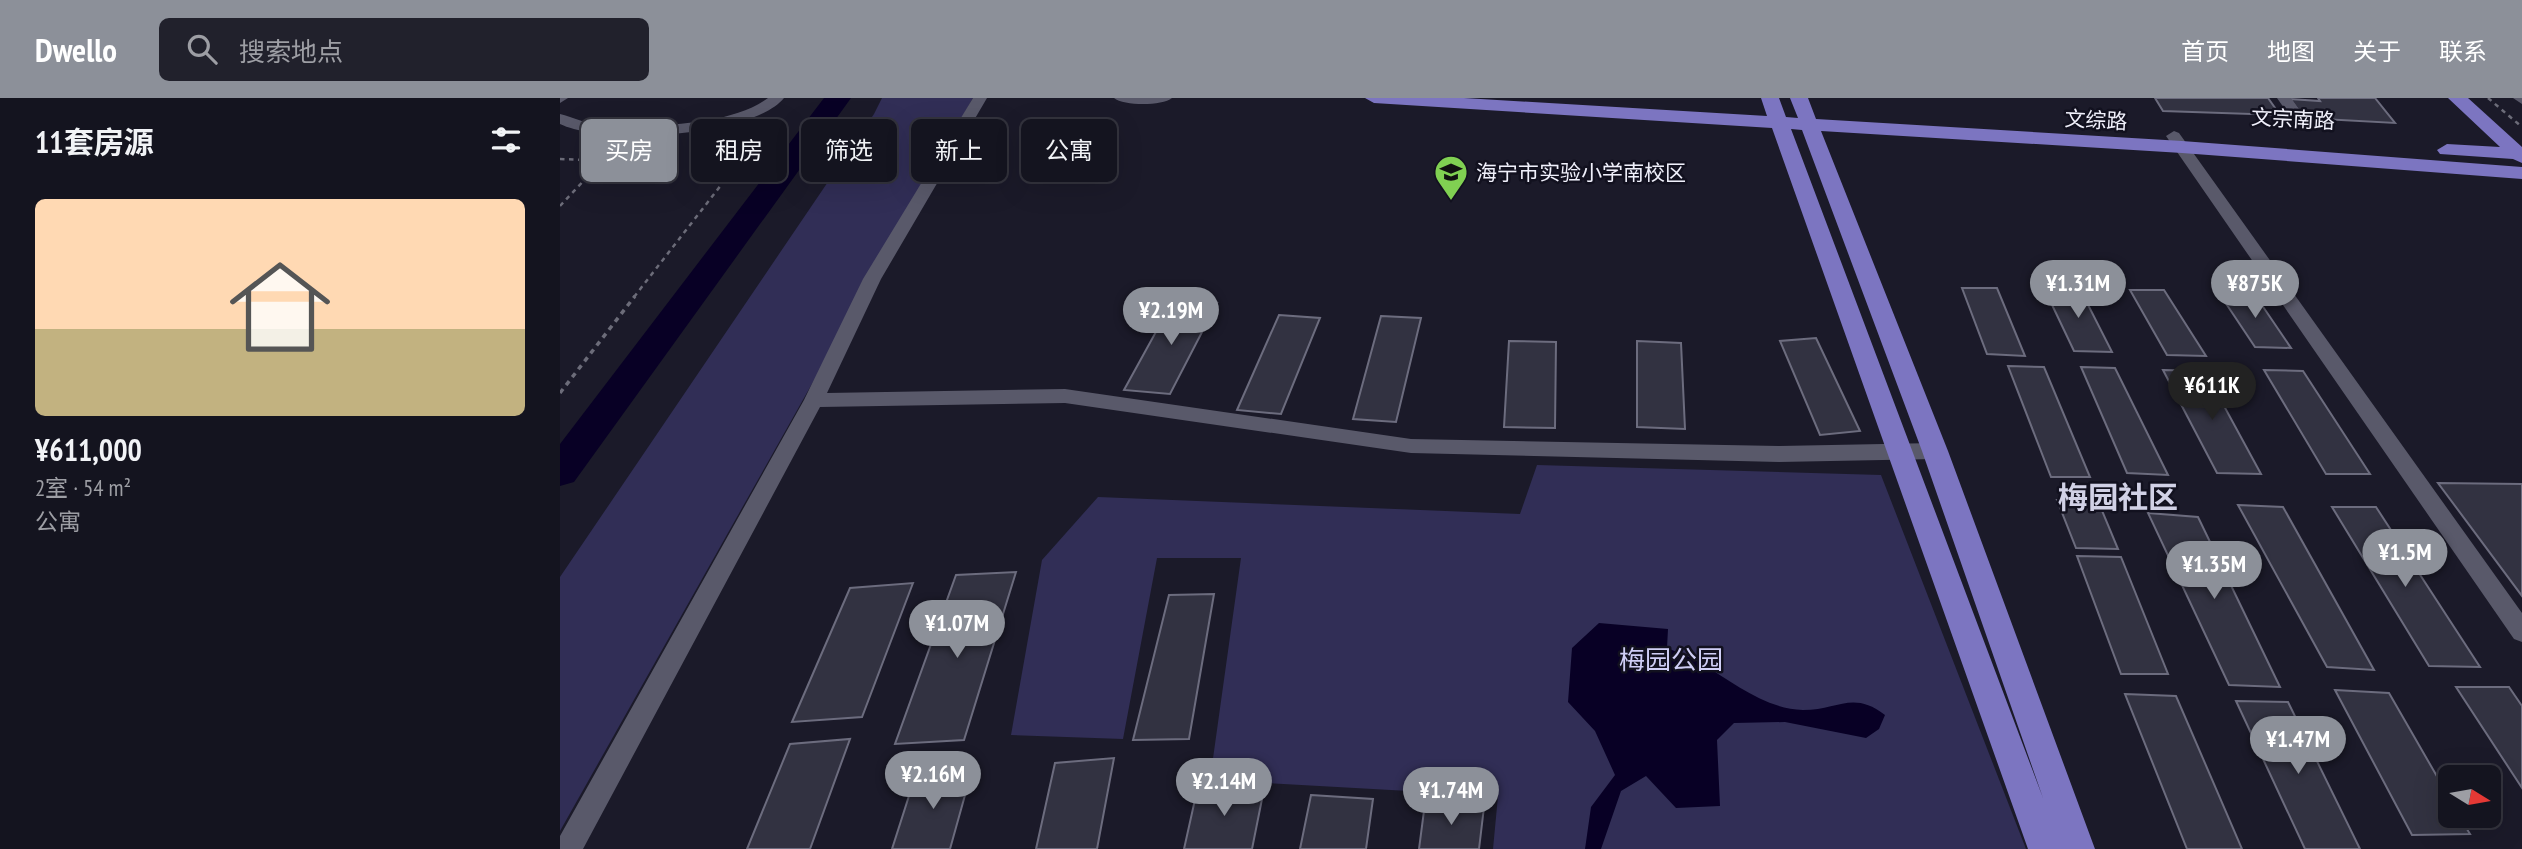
<!DOCTYPE html>
<html lang="zh">
<head>
<meta charset="utf-8">
<style>
  body { margin:0; font-family:"PT Sans Narrow","Noto Sans SC",sans-serif; background:#21212c; color:#f1f3f6; height:100vh; display:flex; flex-direction:column; font-size:26px; white-space:nowrap }
  * { box-sizing:border-box; margin:0 }
  p { font-size:23px; color:#9d9ea4 }
  .icon { flex:none; width:38px; height:38px; fill:none; stroke:currentColor; stroke-width:2; stroke-linecap:round; stroke-linejoin:round }
  .map { position:relative; flex:1; overflow:hidden }
  .drawer { display:flex; flex-direction:column; background:#14141f; width:560px }
  .drawer>* { flex:none }
  .top-card { position:absolute; left:21px; top:21px; width:665px; height:63px; display:flex; gap:14px }
  .needle { width:46px; rotate:101deg }
  .fabs { position:absolute; left:1878px; top:667px; display:grid; gap:14px }
  .fabs a { display:grid; place-items:center; width:63px; height:63px; border-radius:10px; background:#14141f; box-shadow:0 7px 28px #0002,0 0 0 2px #33333d; font-size:35px }
  .price { position:absolute; translate:-50% -60px; padding:0 16px; border-radius:24px; background:#8c9099; color:#fff; font-size:23px; line-height:46px; filter:drop-shadow(0 2px 4px #0008) }
  .price::after { content:''; position:absolute; left:50%; top:42px; width:21px; height:16px; margin-left:-10px; background:inherit; clip-path:polygon(0 0,100% 0,50% 100%) }
  .price.on { background:#222; color:#fff }
  ul { padding:0; list-style:none }
  li { display:grid; align-content:center; gap:14px; height:371px; padding:0 35px }
  li span { display:grid; place-items:center; height:217px; border-radius:10px; color:#555 }
  li>.icon { margin-inline-start:auto }
  span .icon { width:126px; height:126px; fill:#fffc; stroke-width:1 }
  li b { font-size:30px }
  h2 { display:flex; justify-content:space-between; align-items:center; height:84px; padding:0 35px; font-size:30px }
  .chip { padding:0 24px; border-radius:10px; background:#14141f; box-shadow:0 7px 28px #0002,0 0 0 2px #33333d; font-size:24px; line-height:63px }
  .chip.on { background:#8c9099; color:#fff }
  header { display:flex; align-items:center; gap:42px; box-sizing:border-box; height:98px; padding:0 35px; background:#8c9099; color:#fff }
  header strong { font-size:33px }
  nav { display:flex; gap:38px; margin-inline-start:auto; font-size:24px }
  .search { width:490px; height:63px; background:#21212c; display:flex; align-items:center; gap:18px; box-sizing:border-box; padding:0 24px; border-radius:10px; color:#9d9ea4; font-size:26px }
  main { display:flex; flex:1; min-height:0 }
  .map>svg:first-child { display:block }
</style>
</head>
<body>
<header>
<strong>Dwello</strong>
<div class="search"><svg class="icon" aria-label="search" viewBox="0 0 24 24"><circle cx="10" cy="10" r="6"/><path d="M15 15l6 6"/></svg>搜索地点</div>
<nav><a>首页</a><a>地图</a><a>关于</a><a>联系</a></nav>
</header>
<main>
<section class="drawer">
<h2>11套房源<svg class="icon" aria-label="filters" viewBox="0 0 24 24"><path d="M4 7h16M4 17h16"/><circle cx="9" cy="7" r="2"/><circle cx="15" cy="17" r="2"/></svg></h2>
<ul>
<li><span style="background:linear-gradient(#ffd9b3 60%,#c2b280 0)"><svg class="icon" aria-label="home" viewBox="0 0 24 24"><path d="M3 11l9-7 9 7M6 9v11h12V9"/></svg></span><div><b>¥611,000</b><p>2室 · 54 m²</p><p>公寓</p></div></li>
</ul>
</section>
<div class="map">
<svg width="1962" height="751" viewBox="0 0 1962 751">
  <rect width="100%" height="100%" fill="#1b1a29"/>
  <path fill="#312e56" d="M322,0H413L0,733V479L314,16Z
    M977,367L1321,377L1466,751H933L938,698L650,682L681,460H597L563,641L451,637L482,462L538,399L960,416Z"/>
  <path fill="#080025" d="M1039,525L1108,531L1107,550C1119,555 1131,559 1142,566C1173,584 1205,611 1243,612C1278,612 1293,592 1325,617L1319,631L1306,640L1225,624L1174,625L1157,642L1160,708L1116,710L1086,678L1061,693L1041,751H1025L1031,709L1055,677L1035,633L1008,604L1012,550Z"/>
  <g fill="none" stroke-linecap="round" stroke-linejoin="round">
    <path fill="#080025" fill-rule="evenodd" d="M264,0H291L14,384L0,388V346Z"/>
  </g>
  <path fill="#323241" stroke="#6c6c7e" stroke-width="2" d="M1595,0H1708L1720,17L1603,13Z
    M1758,0H1815L1835,25L1744,20L1730,1L1760,3Z
    M1402,190H1437L1465,258L1427,256Z
    M1484,190L1520,191L1552,254L1514,253Z
    M1570,192H1604L1646,258L1607,257Z
    M1693,194L1731,250L1695,249L1659,195Z
    M614,201L657,205L610,296L564,292Z
    M719,217L760,220L721,316L677,312Z
    M821,218L861,220L836,324L793,321Z
    M1256,240L1300,333L1260,337L1220,243Z
    M949,243L996,244L995,330L944,329Z
    M1077,243L1121,245L1125,331L1077,329Z
    M1448,268L1484,269L1530,379H1491Z
    M1521,269L1555,270L1608,377L1567,375Z
    M1603,272L1645,273L1701,376L1657,375Z
    M1704,272L1743,273L1810,376H1766Z
    M1878,385L1962,386V498Z
    M1497,402L1538,403L1558,451L1516,450Z
    M1678,407L1723,409L1814,572L1767,569Z
    M1772,409H1816L1920,569L1869,568Z
    M1588,415L1638,419L1720,589L1669,587Z
    M1517,458L1561,459L1608,576H1561Z
    M456,474L404,642L335,646L396,477Z
    M353,485L302,619L232,624L290,490Z
    M654,496L629,641L573,642L609,497Z
    M1896,589H1949L1962,608V690Z
    M1775,592L1829,595L1890,701V718H1899L1910,736L1852,737Z
    M1565,596L1616,598L1682,751H1627Z
    M1676,603L1728,604L1800,751H1745Z
    M290,641L250,751H187L230,646Z
    M554,660L537,751H476L495,665Z
    M412,672L390,751H332L356,676Z
    M638,688L704,691L692,751H624Z
    M751,697L813,701L806,751H740Z
    M865,705L924,709L919,751H859Z"/>
  <g fill="none" stroke-linecap="round" stroke-linejoin="round">
    <path stroke="#6c6c79" stroke-width="2.5" stroke-dasharray="4.5 4.5" stroke-linecap="butt" d="M1928,0L1962,29
      M0,61L51,63L80,49
      M0,108L57,47
      M74,199L207,28L200,29"/>
    <path stroke="#6c6c79" stroke-width="3.5" stroke-dasharray="5 5" stroke-linecap="butt" d="M0,295L75,198"/>
    <path fill="#59596a" fill-rule="evenodd" d="M0,0H8L0,5Z
      M208,0H224C192,39 43,47 0,26V16C13,19 23,25 37,26C84,30 170,29 208,0Z
      M413,0H427L321,181L267,295L505,291L851,341L1219,348L1375,345L1382,348L1385,353L1382,358L1375,361L1219,364L851,355L505,305L260,309L23,751H0V738L244,302L303,181Z
      M554,0H612C602,8 564,8 554,0Z
      M1717,0H1731L1743,17L1741,20H1731Z
      M1953,0H1962V6Z
      M1614,33L1619,35L1962,515V544L1954,541L1606,38Z"/>
    <path fill="#7c75c1" fill-rule="evenodd" d="M805,0H904L1207,18L1201,0H1219L1226,19L1238,20L1230,0H1248L1256,21L1622,43L1962,69V81L1622,55L1261,33L1388,353L1535,751H1468L1212,30L814,5ZM1231,31L1242,32L1362,353L1483,700Z
      M1888,0H1908L1962,49V65L1953,61L1880,56L1877,52L1887,46L1940,49Z"/>
  </g>
  <defs>
    <symbol id="school-pin" viewBox="-11 -11 22 30"><path d="M0 17L-7.5 6A9.5 9.5 0 1 1 7.5 6Z" fill="#80d052" stroke="#12111f"/><path d="M0-5L7-2L0 1L-7-2ZM-4 1L0 2.5L4 1V4Q0 6-4 4Z" fill="#111"/></symbol>
  </defs>
  <g fill-rule="evenodd">
    <use href="#school-pin" x="872" y="55" width="38" height="52"/>
  </g>
  <g text-anchor="middle" dominant-baseline="central" stroke-width="5" stroke-linejoin="round" paint-order="stroke">
    <g font-size="21" fill="#f0f0fb" stroke="#12111f">
      <text transform="translate(1733 21) rotate(3)">文宗南路</text>
      <text transform="translate(1536 22) rotate(3)">文综路</text>
    </g>
    <g font-size="21" fill="#f0f0fb" stroke="#12111f" text-anchor="start">
      <text x="916" y="74">海宁市实验小学南校区</text>
    </g>
    <g font-size="26" fill="#cfcef5" stroke="#12111f">
      <text x="1111" y="561">梅园公园</text>
    </g>
    <g font-size="30" font-weight="bold" fill="#d1d1e6" stroke="#12111f">
      <text x="1558" y="398">梅园社区</text>
    </g>
  </g>
</svg>
<div class="fabs">
<a><svg class="needle" viewBox="-14 -14 28 28"><path d="M0-13l5 13h-10z" fill="#e53935"/><path d="M0 13l5-13h-10z" fill="#9d9ea4"/></svg></a>
</div>
<b class="price" style="left:1518px;top:222px">¥1.31M</b>
<b class="price" style="left:1695px;top:222px">¥875K</b>
<b class="price" style="left:611px;top:249px">¥2.19M</b>
<b class="price on" style="left:1652px;top:324px">¥611K</b>
<b class="price" style="left:1845px;top:491px">¥1.5M</b>
<b class="price" style="left:1654px;top:503px">¥1.35M</b>
<b class="price" style="left:397px;top:562px">¥1.07M</b>
<b class="price" style="left:1738px;top:678px">¥1.47M</b>
<b class="price" style="left:373px;top:713px">¥2.16M</b>
<b class="price" style="left:664px;top:720px">¥2.14M</b>
<b class="price" style="left:891px;top:729px">¥1.74M</b>
<div class="top-card">
<a class="chip on">买房</a>
<a class="chip">租房</a>
<a class="chip">筛选</a>
<a class="chip">新上</a>
<a class="chip">公寓</a>
</div>
</div>
</main>
</body>
</html>
